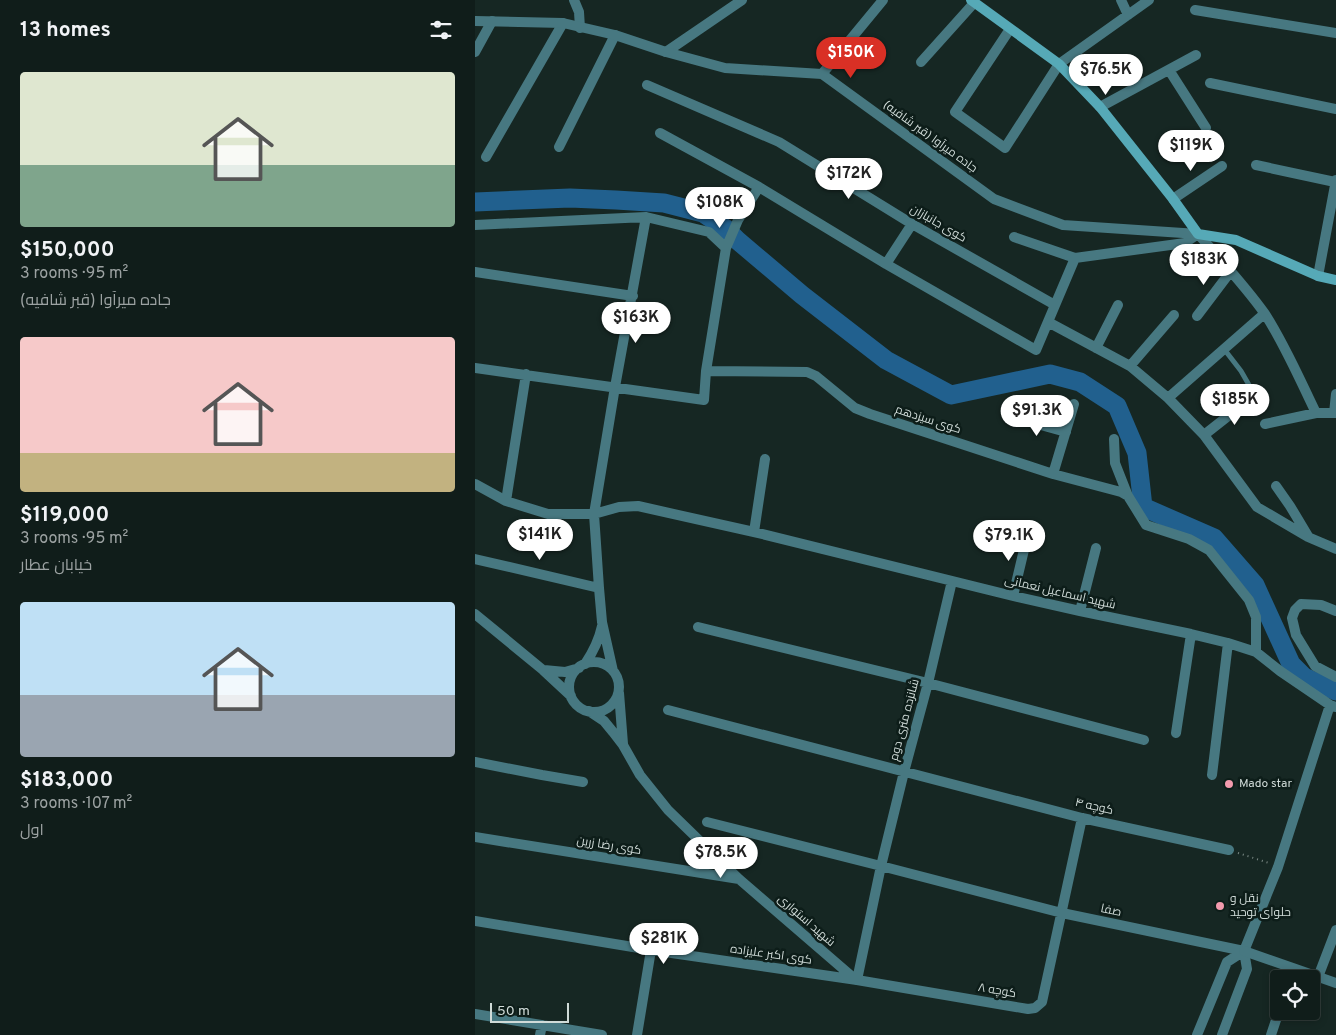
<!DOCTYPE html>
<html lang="en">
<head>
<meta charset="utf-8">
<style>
  body { margin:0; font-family:Overpass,Cairo,sans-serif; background:#1e2a27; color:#f1f3f6; height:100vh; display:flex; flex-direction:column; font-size:19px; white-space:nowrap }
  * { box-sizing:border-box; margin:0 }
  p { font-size:16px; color:#9ca2a2 }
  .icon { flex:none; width:28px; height:28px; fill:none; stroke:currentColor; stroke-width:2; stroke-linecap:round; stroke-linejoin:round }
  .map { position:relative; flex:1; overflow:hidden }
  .drawer { display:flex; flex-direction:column; background:#101d1a; width:475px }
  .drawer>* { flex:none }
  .controls { position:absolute; left:795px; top:970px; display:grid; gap:10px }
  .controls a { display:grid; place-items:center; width:50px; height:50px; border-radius:5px; background:#101d1a; box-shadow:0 2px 8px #0003,0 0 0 1px #303b39; font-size:25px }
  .scale { position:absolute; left:15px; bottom:12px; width:79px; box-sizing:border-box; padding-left:5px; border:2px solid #d0dbd8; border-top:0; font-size:14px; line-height:18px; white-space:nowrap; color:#d0dbd8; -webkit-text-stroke:4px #0d1d19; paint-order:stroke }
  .price { position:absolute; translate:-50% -42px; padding:0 11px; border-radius:18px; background:#fff; color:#222; font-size:16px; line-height:32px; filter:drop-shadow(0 1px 2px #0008) }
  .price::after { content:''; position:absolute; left:50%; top:30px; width:15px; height:11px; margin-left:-8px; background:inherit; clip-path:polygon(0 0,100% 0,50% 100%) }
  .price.on { background:#d93025; color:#fff }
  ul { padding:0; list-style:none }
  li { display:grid; align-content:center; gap:10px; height:265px; padding:0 20px }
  li span { display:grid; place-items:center; height:155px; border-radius:5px; color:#555 }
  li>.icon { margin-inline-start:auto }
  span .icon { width:90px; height:90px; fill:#fffc; stroke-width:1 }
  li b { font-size:21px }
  h2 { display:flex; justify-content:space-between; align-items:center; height:60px; padding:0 20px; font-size:21px }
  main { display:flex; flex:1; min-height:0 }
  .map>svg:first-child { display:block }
</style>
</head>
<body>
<main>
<section class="drawer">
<h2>13 homes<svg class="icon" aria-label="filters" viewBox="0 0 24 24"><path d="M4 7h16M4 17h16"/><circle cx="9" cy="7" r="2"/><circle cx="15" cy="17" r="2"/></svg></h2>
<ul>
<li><span style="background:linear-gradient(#dfe7d0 60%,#7fa58c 0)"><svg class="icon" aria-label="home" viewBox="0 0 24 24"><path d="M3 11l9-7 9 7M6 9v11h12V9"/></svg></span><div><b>$150,000</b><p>3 rooms · 95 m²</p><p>جاده میرآوا (قبر شافیه)</p></div></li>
<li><span style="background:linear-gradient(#f6c9c9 75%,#c2b280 0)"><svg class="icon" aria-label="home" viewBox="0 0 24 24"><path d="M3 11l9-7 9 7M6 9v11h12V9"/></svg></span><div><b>$119,000</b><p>3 rooms · 95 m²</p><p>خیابان عطار</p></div></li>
<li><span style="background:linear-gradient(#bfe0f5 60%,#9aa5b1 0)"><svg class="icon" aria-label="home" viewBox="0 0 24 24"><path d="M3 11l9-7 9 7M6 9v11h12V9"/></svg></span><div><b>$183,000</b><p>3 rooms · 107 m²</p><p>اول</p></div></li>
</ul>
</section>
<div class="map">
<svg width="861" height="1035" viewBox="0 0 861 1035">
  <rect width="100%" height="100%" fill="#162723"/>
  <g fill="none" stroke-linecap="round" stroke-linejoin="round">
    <path stroke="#21608e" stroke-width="19" d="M0,202L95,198L141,200L189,203L228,213L250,228L262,240L327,295L411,360L476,395L575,374L605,382L642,406L662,453L668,507L739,538L780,585L816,664L829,677L861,691"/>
    <path stroke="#7b8985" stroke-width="2" stroke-dasharray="1 4" stroke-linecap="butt" d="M763,853L794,863"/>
    <path stroke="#477881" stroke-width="5" d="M749,349L766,371L778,392V395L776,398"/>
    <path stroke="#477881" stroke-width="10" d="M99,0L104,12L105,28
      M646,0L653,15
      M720,10L861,33
      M535,29L480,112L530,148L584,64L674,0
      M0,52L17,21
      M191,52L267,0
      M446,62L499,3
      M694,70L731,128
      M347,74L408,0
      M735,83L861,109
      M172,85L304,142L437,224L580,305
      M625,107L721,55
      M185,133L284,187L411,264L561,350L600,258L710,243L723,234C745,259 771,287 790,314C810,345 825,380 841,413H861
      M84,147L140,35
      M11,157L88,23
      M781,165L860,182
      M698,199L747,166
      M0,225L171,217L234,232L251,248
      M539,237L600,258
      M411,264L437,224
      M0,272L158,296
      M843,276L861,180
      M722,316L756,271
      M573,322L655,366L693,398L729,435L782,507L833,537L861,549
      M621,348L643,305
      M655,366L699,315
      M0,368L229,400L231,371L332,372L341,376L380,408L395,414L578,474L646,492L653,496L671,525L714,539L734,550L774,600L781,617V652
      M231,371L251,248L263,220L284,187
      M693,398L789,314
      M859,413L861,394
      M541,418L591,432
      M790,424L841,413
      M729,435L776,398
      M639,439L640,463L653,496
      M578,474L599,404
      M0,484L31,501L73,514H119L144,507L163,506L279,532L538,596L605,611L716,634L753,643L781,652L805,671L855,705L861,707
      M801,486L815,506L833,536
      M31,501L51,374
      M279,532L290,459
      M0,559L124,588
      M538,596L553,533
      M605,611L621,548
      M861,611L846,605L826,604L820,610L817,618L821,635L840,666L861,677
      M0,614L68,670L96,696
      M223,627L453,683L669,740
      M94 687a25 25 0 1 1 50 0a25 25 0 1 1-50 0Z
      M110,664C118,652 124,640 127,626
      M69,670L90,672L104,668
      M138,671L127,622L124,588L119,514L140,387L171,217
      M144,693L148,744
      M193,710L607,818L754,850
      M114,711L129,721L138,732L148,745L165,775L193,810L264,879L381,980
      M701,733L716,634
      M0,762L67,775L108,782
      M737,775L753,643
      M232,822L406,866L587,913L769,951
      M0,837L264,879
      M0,921L176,950L382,980L553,1009L560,1008L567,1002L607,818
      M769,951L803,867L855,705
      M843,977L861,930
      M815,979L819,969
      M382,980L406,866L429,772L453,683L477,581
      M0,1014L127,1035
      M65,1035L67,1025
      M162,1035L176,950
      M722,1035L752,962L769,951
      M747,1035L772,969L769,951
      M796,1035L804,1011"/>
    <path stroke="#477881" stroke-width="10" d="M0,21L88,23L140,35L191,52L250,68L347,74L519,199L588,225L723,234
      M769,951L861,983"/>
    <path stroke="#56a9b7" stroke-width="10" d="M496,0L584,64L625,107L698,199L723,234L761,240L843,276L861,280"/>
  </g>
  <g fill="#f29aad" stroke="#0d1d19" stroke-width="2">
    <circle cx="754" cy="784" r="5"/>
    <circle cx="745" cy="906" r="5"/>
  </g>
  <g text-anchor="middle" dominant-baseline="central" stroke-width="5" stroke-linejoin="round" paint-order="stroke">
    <g font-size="12" fill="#d0dbd8" stroke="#0d1d19">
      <text transform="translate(455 137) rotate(36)">جاده میرآوا (قبر شافیه)</text>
      <text transform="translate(463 224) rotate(30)">کوی جانبازان</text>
      <text transform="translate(453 420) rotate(18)">کوی سیزدهم</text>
      <text transform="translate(585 593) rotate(13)">شهید اسماعیل نعمانی</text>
      <text transform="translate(430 720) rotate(-75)">شانزده متری دوم</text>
      <text transform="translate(619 807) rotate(13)">کوچه ۴</text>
      <text transform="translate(134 846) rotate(9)">کوی رضا زرین</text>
      <text transform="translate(636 911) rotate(12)">صفا</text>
      <text transform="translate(331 921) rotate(41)">شهید استواری</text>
      <text transform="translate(296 955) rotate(8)">کوی اکبر علیزاده</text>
      <text transform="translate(522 991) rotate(10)">کوچه ۸</text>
    </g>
    <g font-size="12" fill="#d0dbd8" stroke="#0d1d19" text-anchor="start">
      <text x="764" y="784">Mado star</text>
      <text x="755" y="899">نقل و<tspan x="755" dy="14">حلوای توحید</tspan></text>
    </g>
  </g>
</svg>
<div class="controls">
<a><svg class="icon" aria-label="locate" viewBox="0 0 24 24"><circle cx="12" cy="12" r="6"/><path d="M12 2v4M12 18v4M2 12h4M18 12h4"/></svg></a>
</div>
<div class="scale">50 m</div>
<b class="price on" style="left:376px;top:79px">$150K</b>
<b class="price" style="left:631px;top:96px">$76.5K</b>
<b class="price" style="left:716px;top:172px">$119K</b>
<b class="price" style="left:374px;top:200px">$172K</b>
<b class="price" style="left:245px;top:229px">$108K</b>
<b class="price" style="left:729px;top:286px">$183K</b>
<b class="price" style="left:161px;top:344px">$163K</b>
<b class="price" style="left:760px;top:426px">$185K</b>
<b class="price" style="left:562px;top:437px">$91.3K</b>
<b class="price" style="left:65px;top:561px">$141K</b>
<b class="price" style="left:534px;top:562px">$79.1K</b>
<b class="price" style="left:246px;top:879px">$78.5K</b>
<b class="price" style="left:189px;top:965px">$281K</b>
</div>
</main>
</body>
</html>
